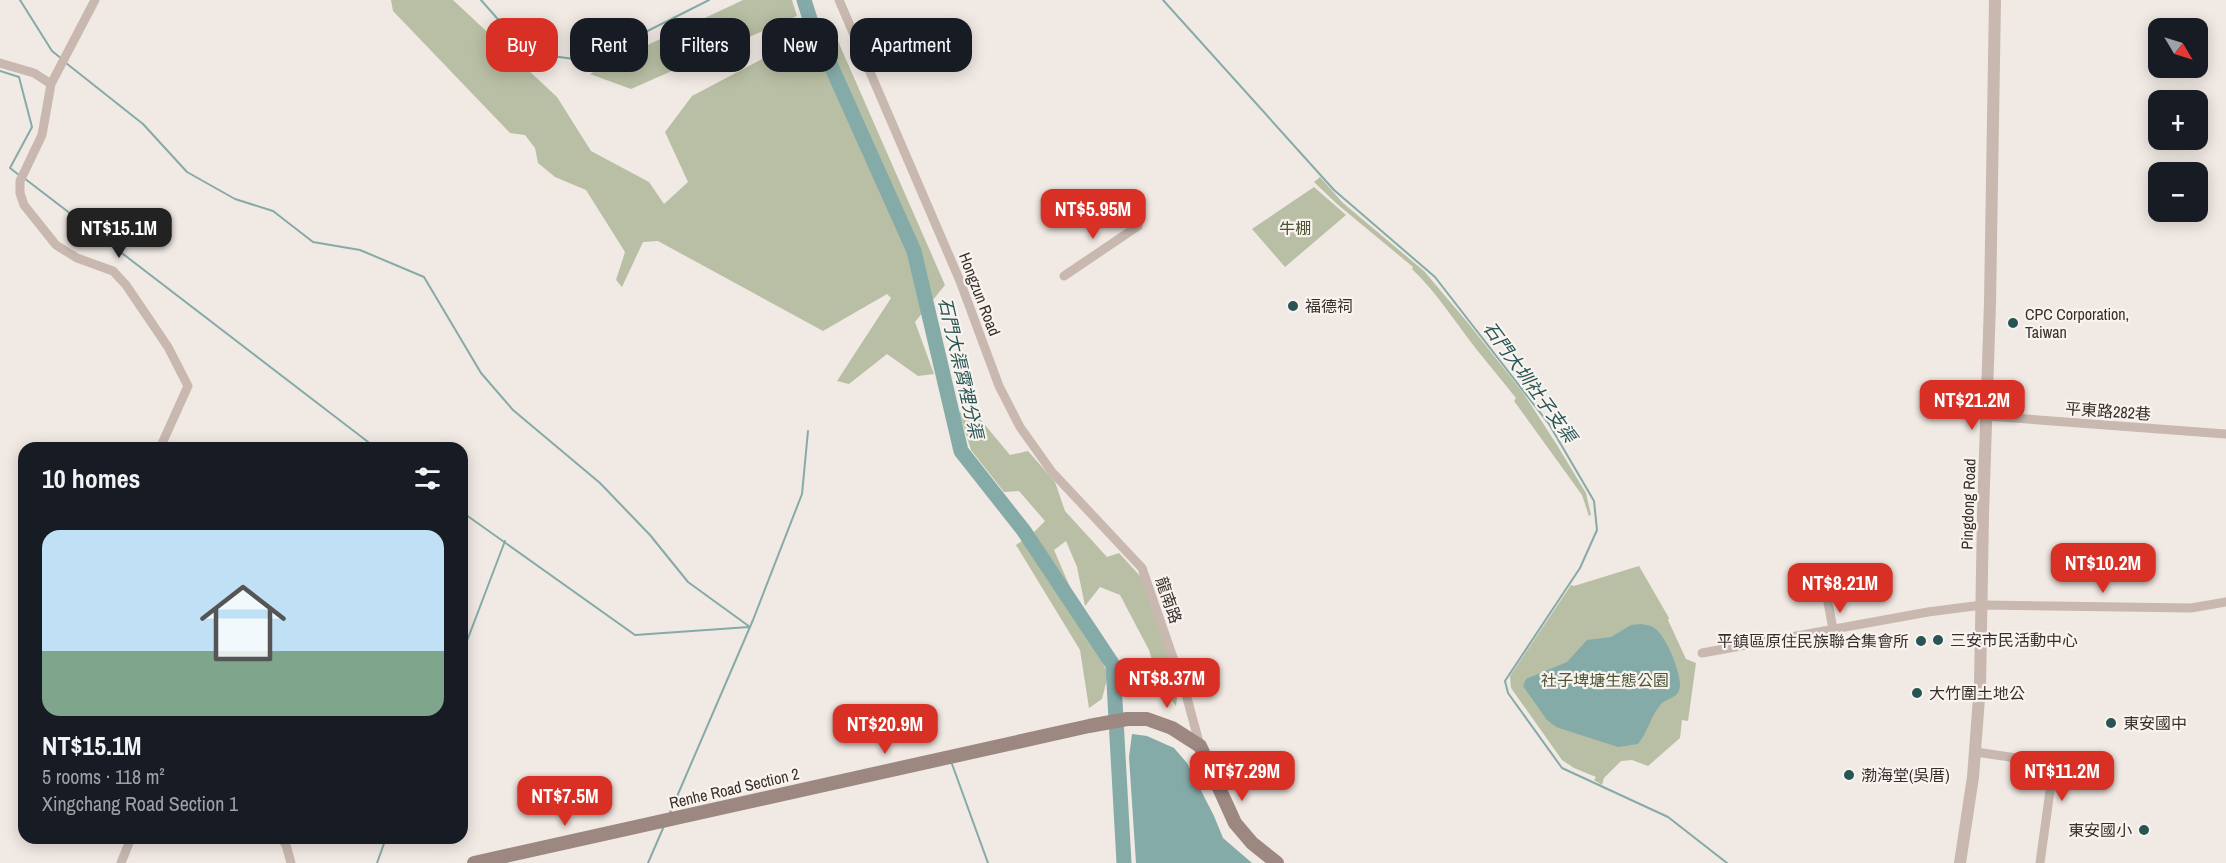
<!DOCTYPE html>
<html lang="en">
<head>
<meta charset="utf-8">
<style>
  body { margin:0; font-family:"Archivo Narrow","Noto Sans TC",sans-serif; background:#20242c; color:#f1f3f6; height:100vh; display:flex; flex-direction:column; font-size:22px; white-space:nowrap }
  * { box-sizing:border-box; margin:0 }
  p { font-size:20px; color:#9ea1a6 }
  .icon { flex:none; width:33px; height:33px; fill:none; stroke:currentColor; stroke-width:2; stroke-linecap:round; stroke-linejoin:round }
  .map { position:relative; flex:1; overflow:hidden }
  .drawer { position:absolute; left:18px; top:442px; width:450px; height:402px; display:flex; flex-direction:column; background:#171b24; border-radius:18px; box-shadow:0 3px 15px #0003 }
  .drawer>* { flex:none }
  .top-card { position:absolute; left:486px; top:18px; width:570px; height:54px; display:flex; gap:12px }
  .needle { width:39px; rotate:128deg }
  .fabs { position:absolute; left:2148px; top:18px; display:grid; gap:12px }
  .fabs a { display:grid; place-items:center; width:60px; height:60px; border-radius:12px; background:#171b24; box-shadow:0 3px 15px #0003; font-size:30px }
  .price { position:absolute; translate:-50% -51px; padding:0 14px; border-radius:12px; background:#d93025; color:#fff; font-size:20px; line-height:39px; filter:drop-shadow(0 2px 3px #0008) }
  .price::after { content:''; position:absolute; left:50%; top:36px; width:18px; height:14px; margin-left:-9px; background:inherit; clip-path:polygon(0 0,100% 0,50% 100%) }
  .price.current { background:#222; color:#fff }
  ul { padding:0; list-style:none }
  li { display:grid; align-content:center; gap:12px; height:318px; padding:0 24px }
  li+li { border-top:2px solid #363941 }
  li span { display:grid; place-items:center; height:186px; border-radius:18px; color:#555 }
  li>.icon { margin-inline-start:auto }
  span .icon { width:108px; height:108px; fill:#fffc; stroke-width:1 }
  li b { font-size:26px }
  h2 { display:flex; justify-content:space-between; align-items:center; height:72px; padding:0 24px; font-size:26px }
  .chip { padding:0 21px; border-radius:18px; background:#171b24; box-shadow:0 3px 15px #0003; font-size:21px; line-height:54px }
  .chip.current { background:#d93025; color:#fff }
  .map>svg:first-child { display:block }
</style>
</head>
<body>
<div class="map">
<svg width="2226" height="863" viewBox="0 0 2226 863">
  <rect width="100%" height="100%" fill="#f1e9e3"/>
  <path fill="#b9bfa4" d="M391,0H453L557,97L591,151L649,182L664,204L688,182L665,132L692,96L830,23L945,285L915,322L934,374L918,376L887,354L849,384L837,381L891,298L887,294L823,331L658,241L643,242L622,287L616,280L625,252L586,190L555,177L538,163L535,148L525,135L510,133L393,11Z
    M743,0H792L797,16L631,89L590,74L605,65Z
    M1320,177L1343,203L1424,271L1468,323L1524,394L1557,445L1586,493L1591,515L1589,516L1582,495L1514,401L1516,398C1503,382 1490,366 1477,350C1455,322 1438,294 1412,269L1413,267L1337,204L1314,182Z
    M1314,187L1346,215L1285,267L1252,229Z
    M959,412L980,419L1010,455L1028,451L1055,482L1065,511L1107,557L1119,553L1141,577L1179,682L1176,706L1160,686L1149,650L1120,595L1100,587L1085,606L1077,567L1066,541L1054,550L1108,675L1102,699L1089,708L1080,650L1016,545L1032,534L1045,521L1019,491L1004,492L971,450Z
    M1639,566L1669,618L1668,620L1686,659L1696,663L1688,721L1682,720L1680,738L1648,766L1632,760L1621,761L1604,778L1602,785L1594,780L1596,777L1574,768L1562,760L1511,688L1510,676L1571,585L1574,586Z"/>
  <path fill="#85aba9" d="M1641,624C1645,625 1651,625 1654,628C1666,635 1681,673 1680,686C1679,698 1668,698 1661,704C1651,715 1648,732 1638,744L1618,747L1556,727L1547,720L1523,686L1526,679L1567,662L1587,640L1611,637L1631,625Z
    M1132,734L1147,736L1174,748L1187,763L1214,816L1223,838L1252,863H1136L1129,757Z"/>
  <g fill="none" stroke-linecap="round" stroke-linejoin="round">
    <path stroke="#85aba9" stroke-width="2" d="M20,0L52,51L62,59
      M481,0L503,25L545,55L588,61L709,0
      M1163,0L1334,190L1435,277L1549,424L1594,501L1597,530L1580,568L1505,681L1508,693L1562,768L1668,817L1727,863
      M66,63L143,124L187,172L235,199L273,211L313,242L360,250L424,277L481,373L513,410L600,483L650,535L688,582L750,627
      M0,71L19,77L32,127L10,168L19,175
      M24,178L376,448
      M462,512L635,635L749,627
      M462,654L505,541
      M952,764L988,863
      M669,815L753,620L802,494L808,431
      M377,863L386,838
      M648,863L664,826"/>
    <path stroke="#85aba9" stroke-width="15" d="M804,0L810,19L914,251L961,451L1024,531L1113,665L1124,863"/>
    <path stroke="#c8b8af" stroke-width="9" d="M95,0L51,84L42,135L20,181V193L24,205L56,245L77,258L113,271L126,285L168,347L188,386L160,448
      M839,0L960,281L999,386L1020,427L1052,472L1142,568L1187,698L1200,746
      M0,63L34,73L51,84
      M1064,276L1138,226
      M1987,416L2226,434
      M1823,576L1833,629
      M1702,653L1928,612L1982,605L2191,608L2226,602
      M1976,752L2050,763L2053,769L2040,863
      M281,838L286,845L291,863
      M121,863L131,838"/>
    <path stroke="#c8b8af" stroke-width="12" d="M1960,863L1973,777L1980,685L1983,515L1990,303L1995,0"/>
    <path stroke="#9c8881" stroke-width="14" d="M474,863L1089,726L1127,719H1147L1172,728L1200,746L1235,823L1252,843L1277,863"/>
  </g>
  <g fill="#265554" stroke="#f9f3ef" stroke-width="2">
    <circle cx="1293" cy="306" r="6"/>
    <circle cx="2013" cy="323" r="6"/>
    <circle cx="1938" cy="640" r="6"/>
    <circle cx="1921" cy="641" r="6"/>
    <circle cx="1917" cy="693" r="6"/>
    <circle cx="2111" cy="723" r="6"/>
    <circle cx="1849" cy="775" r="6"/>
    <circle cx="2144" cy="830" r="6"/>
  </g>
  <g text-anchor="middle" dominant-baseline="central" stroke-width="4.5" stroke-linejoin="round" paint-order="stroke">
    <g font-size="16" fill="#4b5433" stroke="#f9f3ef">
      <text x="1295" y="228">牛棚</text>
      <text x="1605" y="680">社子埤塘生態公園</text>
    </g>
    <g font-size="16" fill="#382f2c" stroke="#f9f3ef">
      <text transform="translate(980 294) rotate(69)">Hongzun Road</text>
      <text transform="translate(2108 411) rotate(4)">平東路282巷</text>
      <text transform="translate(1968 504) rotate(-88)">Pingdong Road</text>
      <text transform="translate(1169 600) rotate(71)">龍南路</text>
      <text transform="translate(734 788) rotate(-13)">Renhe Road Section 2</text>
    </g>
    <g font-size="16" fill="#382f2c" stroke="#f9f3ef" text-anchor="start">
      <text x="1305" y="306">福德祠</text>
      <text x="2025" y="314">CPC Corporation,<tspan x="2025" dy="18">Taiwan</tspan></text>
      <text x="1950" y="640">三安市民活動中心</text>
      <text x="1909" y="641" text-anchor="end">平鎮區原住民族聯合集會所</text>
      <text x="1929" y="693">大竹圍土地公</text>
      <text x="2123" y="723">東安國中</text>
      <text x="1861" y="775">渤海堂(吳厝)</text>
      <text x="2132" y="830" text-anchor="end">東安國小</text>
    </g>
    <g font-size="18" font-style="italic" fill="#265554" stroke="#f9f3ef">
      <text transform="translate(961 368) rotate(77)">石門大渠霄裡分渠</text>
      <text transform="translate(1530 382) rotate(54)">石門大圳社子支渠</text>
    </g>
  </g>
</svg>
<div class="fabs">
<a><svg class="needle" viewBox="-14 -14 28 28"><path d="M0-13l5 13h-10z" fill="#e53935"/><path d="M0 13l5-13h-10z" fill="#9ea1a6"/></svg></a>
<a>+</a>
<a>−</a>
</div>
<b class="price" style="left:1093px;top:240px">NT$5.95M</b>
<b class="price current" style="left:119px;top:259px">NT$15.1M</b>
<b class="price" style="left:1972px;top:431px">NT$21.2M</b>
<b class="price" style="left:2103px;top:594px">NT$10.2M</b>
<b class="price" style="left:1840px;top:614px">NT$8.21M</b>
<b class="price" style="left:1167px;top:709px">NT$8.37M</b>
<b class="price" style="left:885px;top:755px">NT$20.9M</b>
<b class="price" style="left:1242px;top:802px">NT$7.29M</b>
<b class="price" style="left:2062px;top:802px">NT$11.2M</b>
<b class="price" style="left:565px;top:827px">NT$7.5M</b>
<div class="top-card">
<a class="chip current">Buy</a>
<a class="chip">Rent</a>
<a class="chip">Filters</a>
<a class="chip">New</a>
<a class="chip">Apartment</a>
</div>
<section class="drawer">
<h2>10 homes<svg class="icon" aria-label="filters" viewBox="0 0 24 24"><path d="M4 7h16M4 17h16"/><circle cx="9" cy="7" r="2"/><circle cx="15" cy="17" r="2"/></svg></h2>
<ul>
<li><span style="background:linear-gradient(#bfe0f5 65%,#7fa58c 0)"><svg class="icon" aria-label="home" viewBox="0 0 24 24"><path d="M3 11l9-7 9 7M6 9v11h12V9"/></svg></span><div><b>NT$15.1M</b><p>5 rooms · 118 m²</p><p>Xingchang Road Section 1</p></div></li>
</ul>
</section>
</div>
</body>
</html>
